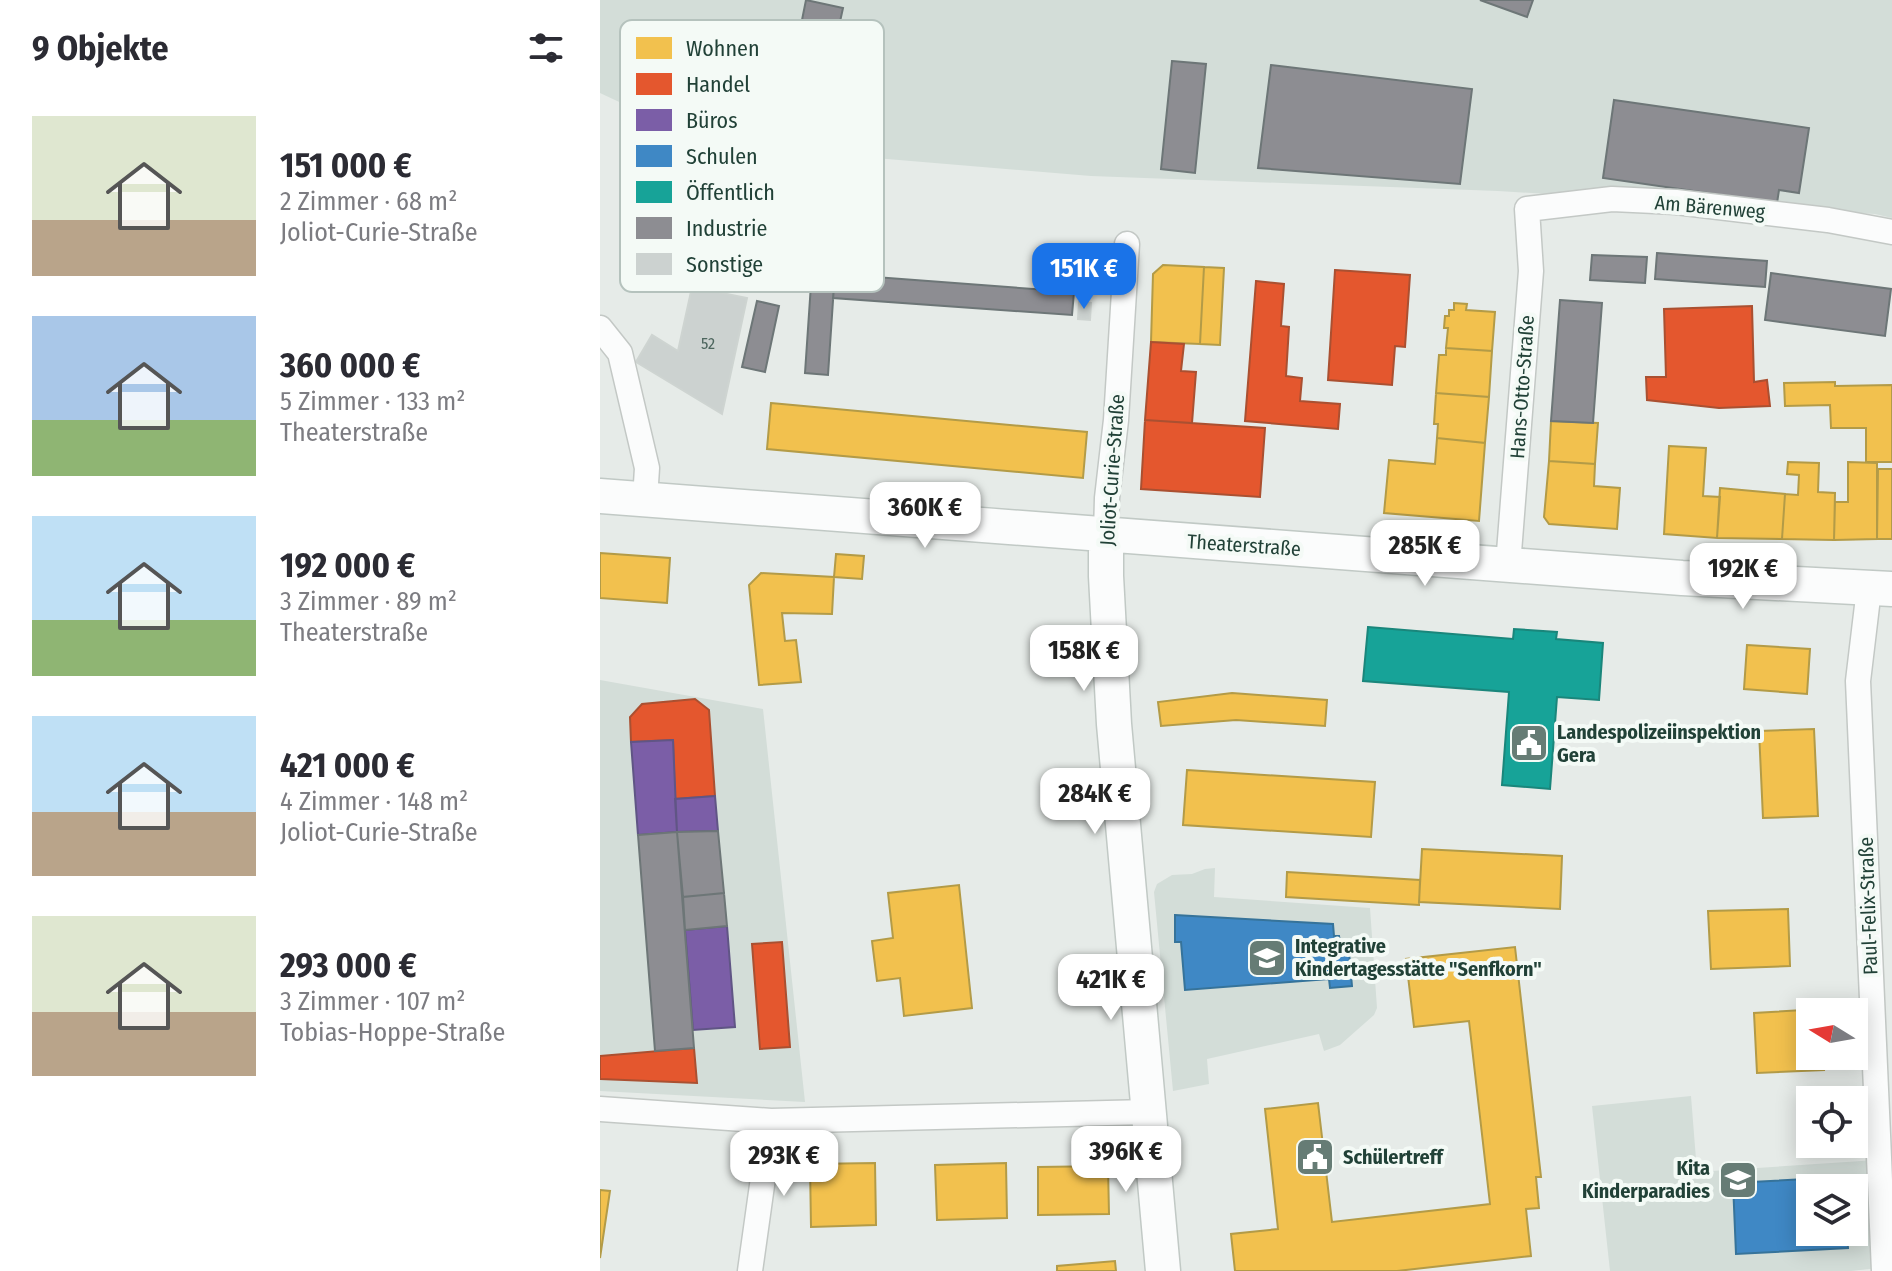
<!DOCTYPE html>
<html lang="de">
<head>
<meta charset="utf-8">
<style>
  body { margin:0; font-family:"Fira Sans Condensed",sans-serif; background:#f7f7f7; color:#2b2b33; height:100vh; display:flex; flex-direction:column; font-size:30px; white-space:nowrap }
  * { box-sizing:border-box; margin:0 }
  p { font-size:26px; color:#7c7c81 }
  .icon { flex:none; width:44px; height:44px; fill:none; stroke:currentColor; stroke-width:2; stroke-linecap:round; stroke-linejoin:round }
  .map { position:relative; flex:1; overflow:hidden }
  .details { display:flex; flex-direction:column; background:#fff; width:600px }
  .details>* { flex:none }
  .needle { width:52px; rotate:281deg }
  .buttons { position:absolute; left:1196px; top:998px; display:grid; gap:16px }
  .buttons a { display:grid; place-items:center; width:72px; height:72px; border-radius:0px; background:#fff; box-shadow:0 4px 20px #0003; font-size:40px }
  .price { position:absolute; translate:-50% -68px; padding:0 18px; border-radius:16px; background:#fff; color:#222; font-size:26px; line-height:52px; filter:drop-shadow(0 2px 4px #0008) }
  .price::after { content:''; position:absolute; left:50%; top:48px; width:24px; height:18px; margin-left:-12px; background:inherit; clip-path:polygon(0 0,100% 0,50% 100%) }
  .price.active { background:#1a73e8; color:#fff }
  ul { padding:0; list-style:none }
  li { display:flex; align-items:center; gap:24px; height:200px; padding:0 32px }
  li span { display:grid; place-items:center; flex:none; width:224px; height:160px; border-radius:0px; color:#555 }
  li>.icon { margin-inline-start:auto }
  span .icon { width:96px; height:96px; fill:#fffc; stroke-width:1 }
  li b { font-size:34px }
  h2 { display:flex; justify-content:space-between; align-items:center; height:96px; padding:0 32px; font-size:34px }
  main { display:flex; flex:1; min-height:0 }
  .map>svg:first-child { display:block }
</style>
</head>
<body>
<main>
<section class="details">
<h2>9 Objekte<svg class="icon" aria-label="filters" viewBox="0 0 24 24"><path d="M4 7h16M4 17h16"/><circle cx="9" cy="7" r="2"/><circle cx="15" cy="17" r="2"/></svg></h2>
<ul>
<li><span style="background:linear-gradient(#dfe7d0 65%,#b9a48a 0)"><svg class="icon" aria-label="home" viewBox="0 0 24 24"><path d="M3 11l9-7 9 7M6 9v11h12V9"/></svg></span><div><b>151 000 €</b><p>2 Zimmer · 68 m²</p><p>Joliot-Curie-Straße</p></div></li>
<li><span style="background:linear-gradient(#a9c7e8 65%,#8fb573 0)"><svg class="icon" aria-label="home" viewBox="0 0 24 24"><path d="M3 11l9-7 9 7M6 9v11h12V9"/></svg></span><div><b>360 000 €</b><p>5 Zimmer · 133 m²</p><p>Theaterstraße</p></div></li>
<li><span style="background:linear-gradient(#bfe0f5 65%,#8fb573 0)"><svg class="icon" aria-label="home" viewBox="0 0 24 24"><path d="M3 11l9-7 9 7M6 9v11h12V9"/></svg></span><div><b>192 000 €</b><p>3 Zimmer · 89 m²</p><p>Theaterstraße</p></div></li>
<li><span style="background:linear-gradient(#bfe0f5 60%,#b9a48a 0)"><svg class="icon" aria-label="home" viewBox="0 0 24 24"><path d="M3 11l9-7 9 7M6 9v11h12V9"/></svg></span><div><b>421 000 €</b><p>4 Zimmer · 148 m²</p><p>Joliot-Curie-Straße</p></div></li>
<li><span style="background:linear-gradient(#dfe7d0 60%,#b9a48a 0)"><svg class="icon" aria-label="home" viewBox="0 0 24 24"><path d="M3 11l9-7 9 7M6 9v11h12V9"/></svg></span><div><b>293 000 €</b><p>3 Zimmer · 107 m²</p><p>Tobias-Hoppe-Straße</p></div></li>
</ul>
</section>
<div class="map">
<svg width="1292" height="1271" viewBox="0 0 1292 1271">
  <rect width="100%" height="100%" fill="#e6ebe8"/>
  <path fill="#d3ddd8" fill-rule="evenodd" d="M0,0H1292V218L1275,214L898,191L491,176L109,144L0,93Z
    M0,680L163,709L205,1102L0,1091Z
    M615,868L614,897L770,908L777,1008L774,1015L740,1045L724,1051L719,1034L607,1059L609,1084L573,1091L554,892L557,884L572,875L592,874L605,869Z
    M1091,1096L1097,1172L1277,1160L1279,1268L1251,1271H1010L992,1106ZM1210,1188H1254V1232H1210Z"/>
  <path fill="#f2c14e" stroke="#b39b47" stroke-width="2" d="M563,265L604,267L600,344L551,342L553,274Z
    M604,267L624,268L620,345L600,344Z
    M854,303L867,304L866,310L895,312L892,351L846,348L848,328H844L845,316H849V310H854Z
    M846,348L892,351L889,397L836,393L839,355H846Z
    M1235,382V386L1292,385V462H1266V428H1231L1230,405L1185,406L1184,383Z
    M836,393L889,397L885,443L837,438L838,424H834Z
    M171,403L487,432L483,478L167,449Z
    M951,421L998,423L995,464L949,461Z
    M837,438L885,443L879,521L784,513L789,460L835,464Z
    M1069,446L1106,448L1103,496L1120,497L1117,538L1064,534Z
    M949,461L995,464L994,486L1020,488L1017,529L949,524L944,517Z
    M1188,462L1219,463L1218,492L1235,493L1234,540L1182,539L1185,494L1198,495L1199,475L1187,474Z
    M1248,462L1277,463V539L1234,540L1235,502H1248Z
    M1278,469H1292V539H1277Z
    M1120,488L1185,494L1182,539L1117,538Z
    M0,553L70,558L67,603L0,598Z
    M236,554L264,556L262,579L234,577Z
    M161,573L234,577L232,614L182,613L185,641L196,640L201,682L159,685L149,585Z
    M1147,645L1210,649L1207,694L1144,689Z
    M632,693L727,700L725,726L636,720L561,726L558,702Z
    M1214,729L1218,816L1163,818L1159,731Z
    M587,770L775,782L771,837L583,825Z
    M822,849L962,856L960,909L819,902Z
    M687,872L820,880L819,905L686,897Z
    M359,885L372,1008L304,1016L300,978L277,981L272,941L293,938L288,893Z
    M1188,909L1190,966L1111,969L1108,911Z
    M915,947L941,1177H936L939,1208L926,1209L931,1256L797,1271H635L631,1234L678,1229L665,1109L718,1103L732,1222L890,1204L869,1021L814,1027L806,959Z
    M1220,1009V1012H1210V1056H1223L1224,1070L1157,1073L1154,1013Z
    M275,1163L276,1225L211,1227L210,1164Z
    M406,1163L407,1218L337,1220L335,1165Z
    M508,1166L509,1214L438,1215V1167Z
    M0,1190L10,1191L0,1258Z
    M515,1261L516,1271H457V1266Z"/>
  <path fill="#e4572e" stroke="#aa5031" stroke-width="2" d="M735,270L810,275L805,347L795,346L792,385L728,380Z
    M656,281L684,284L681,326L689,327L686,376L702,378L700,401L740,404L738,429L645,421Z
    M1152,306L1154,382L1167,380L1170,406L1119,408L1047,400L1046,377H1066L1064,309Z
    M551,342L584,344L581,371L596,372L592,423L545,420Z
    M545,420L665,428L660,497L541,489Z
    M95,699L109,710L115,796L75,799L73,740L31,742L30,717L42,704Z
    M182,942L190,1047L160,1049L152,944Z
    M94,1048L97,1083L0,1079V1056Z"/>
  <path fill="#7b5ea7" stroke="#605585" stroke-width="2" d="M73,740L77,832L38,835L31,742Z
    M115,796L118,831L77,832L75,799Z
    M127,926L135,1027L93,1030L85,930Z"/>
  <path fill="#3f88c5" stroke="#36739a" stroke-width="2" d="M575,915L733,924L734,936H739L740,942L748,941L752,986L730,988L729,979L585,990L581,942H575Z
    M1244,1177L1245,1188H1210V1232H1247L1248,1248L1136,1254L1133,1183Z"/>
  <path fill="#17a398" stroke="#1a867b" stroke-width="2" d="M768,627L913,639L914,629L957,632L956,639L1003,643L999,700L957,697L950,789L902,785L909,692L763,681Z"/>
  <path fill="#8d8d92" stroke="#6d7677" stroke-width="2" d="M206,0L243,8L232,58L196,50Z
    M880,0H933L927,17Z
    M572,61L606,64L595,173L561,169Z
    M671,65L872,89L860,184L658,168Z
    M1014,100L1209,128L1199,193L1179,190L1177,203L1003,178Z
    M214,240L237,241L228,375L205,373Z
    M1057,253L1167,261L1165,287L1055,279Z
    M992,255L1047,257L1045,283L990,280Z
    M1171,273L1291,289L1285,336L1165,320Z
    M235,274L474,292L472,315L233,298Z
    M960,300L1002,303L993,423L951,421Z
    M157,301L179,306L165,372L142,367Z
    M118,831L124,893L83,897L77,832Z
    M77,832L94,1048L55,1051L38,835Z
    M124,893L127,926L85,930L83,897Z"/>
  <path fill="#ccd2d0" stroke="#ced4d1" stroke-width="2" d="M477,274L499,275L498,291L476,289Z
    M92,287L147,298L122,414L36,362L52,335L78,351Z
    M479,302L491,303L490,320L478,319Z"/>
  <g fill="none" stroke-linecap="round" stroke-linejoin="round">
    <defs>
      <path id="minor" d="M0,328L20,353L47,468L45,499
        M506,534L507,498L516,420L527,244
        M908,565L931,271L927,209L1012,199L1076,202L1228,220L1292,232
        M1269,589L1258,681L1284,1271
        M0,1109L171,1121L548,1112
        M150,1271L171,1121"/>
      <path id="secondary" d="M0,496L1082,578L1292,589
        M506,534V576L514,724L563,1271"/>
    </defs>
    <use href="#minor" stroke="#c3c8c5" stroke-width="27"/>
    <use href="#secondary" stroke="#c1c9c5" stroke-width="37"/>
    <use href="#minor" stroke="#fbfcfc" stroke-width="24"/>
    <use href="#secondary" stroke="#fbfcfc" stroke-width="34"/>
  </g>
  <defs>
    <symbol id="civic-square" viewBox="-11 -11 22 22"><rect x="-9" y="-9" width="18" height="18" rx="4" fill="#667c75" stroke="#f4faf6"/><path d="M-.6-6.5H3V-4.5H.6V-3L4-1V1h2V6H-6V1h2V-1L-.6-3ZM-1.2 2.5V6h2.4V2.5Z" fill="#fff"/></symbol>
    <symbol id="school-square" viewBox="-11 -11 22 22"><rect x="-9" y="-9" width="18" height="18" rx="4" fill="#667c75" stroke="#f4faf6"/><path d="M0-5L7-2L0 1L-7-2ZM-4 1L0 2.5L4 1V4Q0 6-4 4Z" fill="#fff"/></symbol>
  </defs>
  <g fill-rule="evenodd">
    <use href="#civic-square" x="907" y="721" width="44" height="44"/>
    <use href="#school-square" x="645" y="936" width="44" height="44"/>
    <use href="#civic-square" x="693" y="1135" width="44" height="44"/>
    <use href="#school-square" x="1116" y="1158" width="44" height="44"/>
  </g>
  <g text-anchor="middle" dominant-baseline="central" stroke-width="8" stroke-linejoin="round" paint-order="stroke">
    <g font-size="16" fill="#4d665e">
      <text x="108" y="343">52</text>
    </g>
    <g font-size="20" fill="#214137" stroke="#f4faf6">
      <text transform="translate(1110 207) rotate(5)">Am Bärenweg</text>
      <text transform="translate(922 387) rotate(-86)">Hans-Otto-Straße</text>
      <text transform="translate(512 470) rotate(-86)">Joliot-Curie-Straße</text>
      <text transform="translate(644 545) rotate(4)">Theaterstraße</text>
      <text transform="translate(1268 906) rotate(-92)">Paul-Felix-Straße</text>
    </g>
    <g font-size="20" font-weight="bold" fill="#214137" stroke="#f4faf6" text-anchor="start">
      <text x="957" y="732">Landespolizeiinspektion<tspan x="957" dy="23">Gera</tspan></text>
      <text x="695" y="946">Integrative<tspan x="695" dy="23">Kindertagesstätte "Senfkorn"</tspan></text>
      <text x="743" y="1157">Schülertreff</text>
      <text x="1110" y="1168" text-anchor="end">Kita<tspan x="1110" dy="23">Kinderparadies</tspan></text>
    </g>
  </g>
  <rect x="20" y="20" width="264" height="272" rx="12" fill="#f4faf6" stroke="#b5c2bd" stroke-width="2"/>
  <rect x="36" y="37" width="36" height="22" fill="#f2c14e"/>
  <rect x="36" y="73" width="36" height="22" fill="#e4572e"/>
  <rect x="36" y="109" width="36" height="22" fill="#7b5ea7"/>
  <rect x="36" y="145" width="36" height="22" fill="#3f88c5"/>
  <rect x="36" y="181" width="36" height="22" fill="#17a398"/>
  <rect x="36" y="217" width="36" height="22" fill="#8d8d92"/>
  <rect x="36" y="253" width="36" height="22" fill="#ccd2d0"/>
  <g font-size="22" fill="#214137">
    <text x="86" y="56">Wohnen</text>
    <text x="86" y="92">Handel</text>
    <text x="86" y="128">Büros</text>
    <text x="86" y="164">Schulen</text>
    <text x="86" y="200">Öffentlich</text>
    <text x="86" y="236">Industrie</text>
    <text x="86" y="272">Sonstige</text>
  </g>
</svg>
<div class="buttons">
<a><svg class="needle" viewBox="-14 -14 28 28"><path d="M0-13l5 13h-10z" fill="#e53935"/><path d="M0 13l5-13h-10z" fill="#7c7c81"/></svg></a>
<a><svg class="icon" aria-label="locate" viewBox="0 0 24 24"><circle cx="12" cy="12" r="6"/><path d="M12 2v4M12 18v4M2 12h4M18 12h4"/></svg></a>
<a><svg class="icon" aria-label="layers" viewBox="0 0 24 24"><path d="M12 4l9 5-9 5-9-5zM3 14l9 5 9-5"/></svg></a>
</div>
<b class="price active" style="left:484px;top:311px">151K €</b>
<b class="price" style="left:325px;top:550px">360K €</b>
<b class="price" style="left:825px;top:588px">285K €</b>
<b class="price" style="left:1143px;top:611px">192K €</b>
<b class="price" style="left:484px;top:693px">158K €</b>
<b class="price" style="left:495px;top:836px">284K €</b>
<b class="price" style="left:511px;top:1022px">421K €</b>
<b class="price" style="left:526px;top:1194px">396K €</b>
<b class="price" style="left:184px;top:1198px">293K €</b>
</div>
</main>
</body>
</html>
